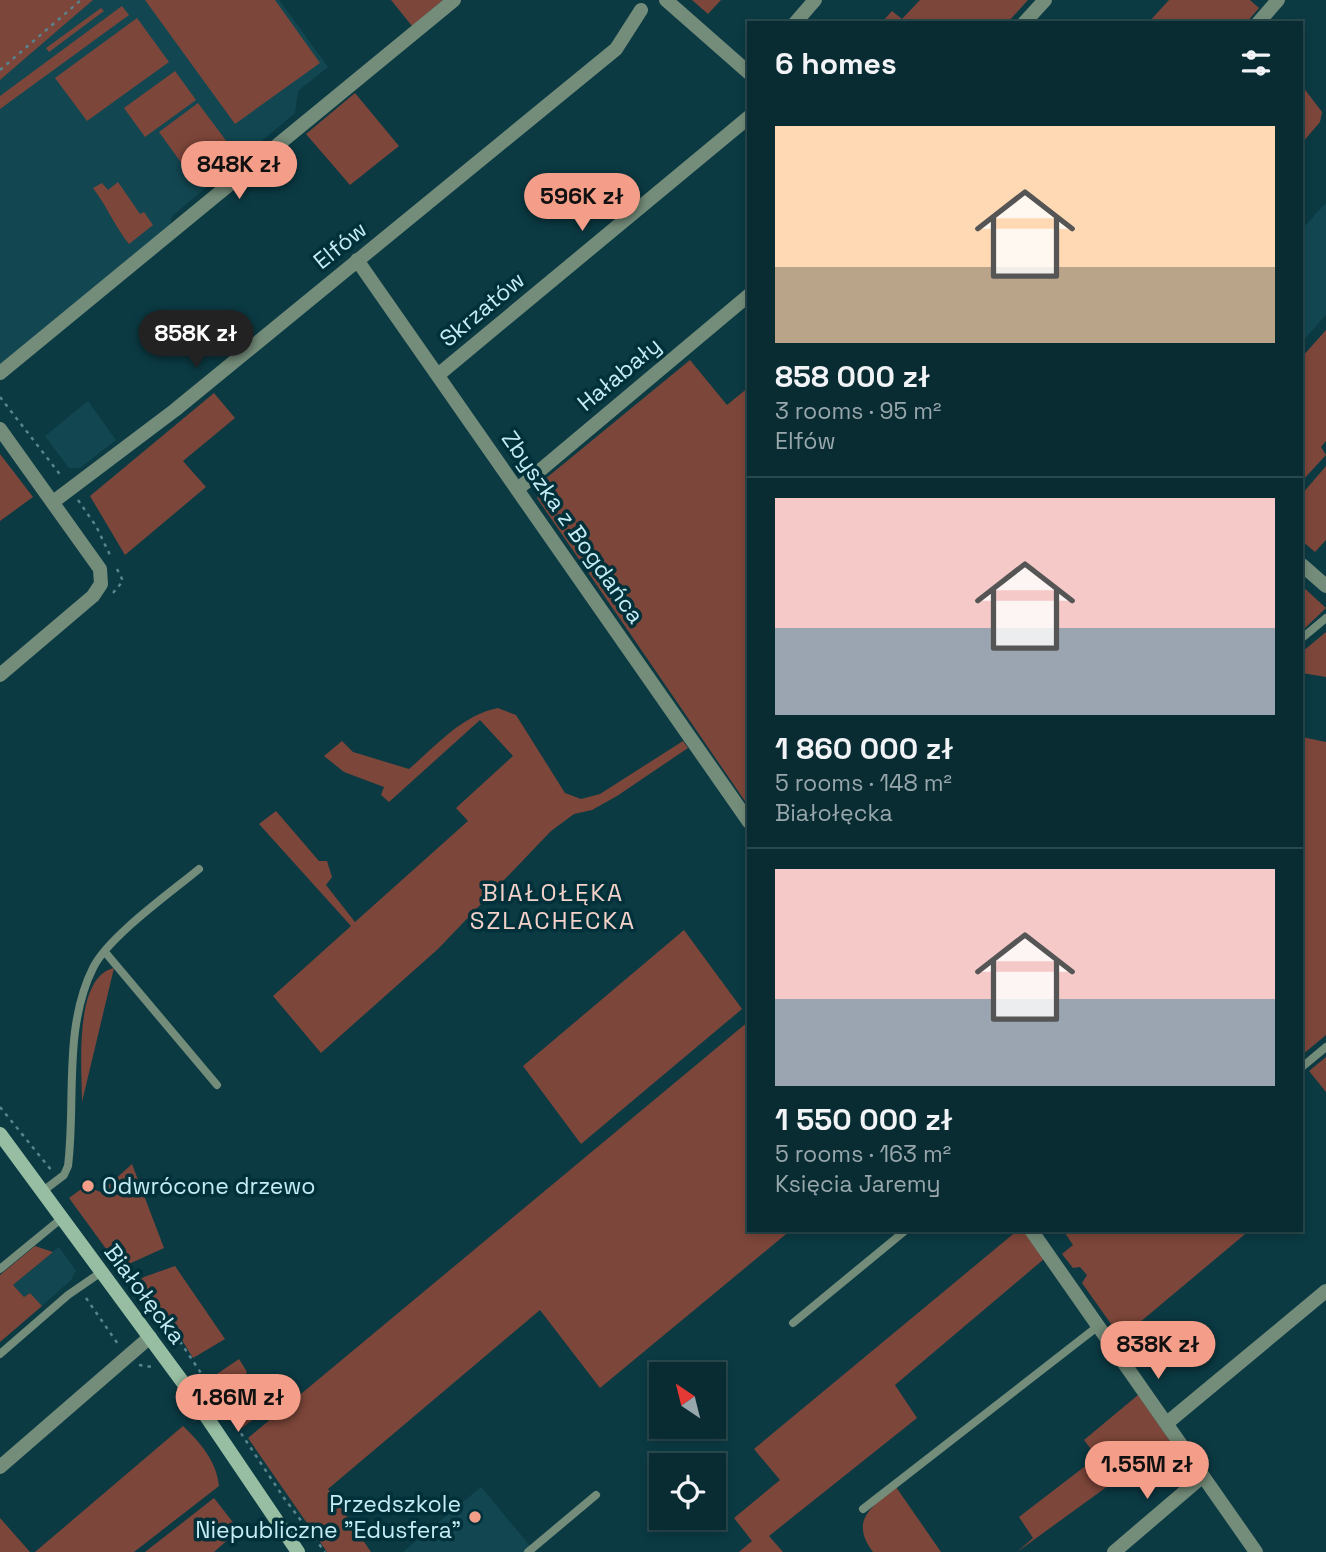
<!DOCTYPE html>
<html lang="en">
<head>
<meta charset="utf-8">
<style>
  body { margin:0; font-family:"Space Grotesk",sans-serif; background:#11343a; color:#f1f3f6; height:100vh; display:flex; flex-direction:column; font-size:26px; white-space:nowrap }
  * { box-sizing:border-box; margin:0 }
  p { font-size:23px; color:#98a7ac }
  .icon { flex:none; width:38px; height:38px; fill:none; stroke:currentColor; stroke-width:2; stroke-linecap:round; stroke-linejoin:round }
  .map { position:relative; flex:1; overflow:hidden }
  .panel { position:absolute; left:747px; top:21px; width:556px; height:1211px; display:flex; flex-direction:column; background:#082c32; border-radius:0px; box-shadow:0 4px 10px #0003,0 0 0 2px #29484d }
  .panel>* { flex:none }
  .needle { width:46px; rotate:325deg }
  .tools { position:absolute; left:649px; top:1362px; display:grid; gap:14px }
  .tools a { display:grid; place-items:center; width:77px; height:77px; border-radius:0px; background:#082c32; box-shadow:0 4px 10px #0003,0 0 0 2px #29484d; font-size:35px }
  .price { position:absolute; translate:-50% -60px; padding:0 16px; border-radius:24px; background:#f49e89; color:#111; font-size:23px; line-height:46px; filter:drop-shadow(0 2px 4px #0008) }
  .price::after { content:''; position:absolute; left:50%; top:42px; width:21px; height:16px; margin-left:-10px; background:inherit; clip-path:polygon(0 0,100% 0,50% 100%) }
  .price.selected { background:#222; color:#fff }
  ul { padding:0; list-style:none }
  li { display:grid; align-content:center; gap:14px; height:371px; padding:0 28px }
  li+li { border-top:2px solid #29484d }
  li span { display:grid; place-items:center; height:217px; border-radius:0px; color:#555 }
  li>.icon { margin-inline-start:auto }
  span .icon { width:126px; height:126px; fill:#fffc; stroke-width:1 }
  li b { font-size:30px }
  h2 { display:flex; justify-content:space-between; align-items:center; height:84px; padding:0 28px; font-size:30px }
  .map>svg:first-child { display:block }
</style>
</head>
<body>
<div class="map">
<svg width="1326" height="1552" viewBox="0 0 1326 1552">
  <rect width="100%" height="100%" fill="#0b3a43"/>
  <path fill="#124752" d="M93,0H279L328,67L298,91L295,113L172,216L170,225L0,365V80Z
    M1326,203V315L1302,342V229Z
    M88,401L116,440L80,468H69L45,436Z
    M59,1247L76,1271L71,1280L42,1306L30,1293L24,1297L13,1285Z
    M481,1487L530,1546L524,1552H403Z"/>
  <path fill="#7d463a" d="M0,0H93L0,80Z
    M145,0H275L320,63L235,124Z
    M391,0H443L412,26Z
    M692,0H721L708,14Z
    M920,0H1028L1007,23H881L892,11L902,19Z
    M1169,0H1250L1259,8L1246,23H1148Z
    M122,6L129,15L0,109V96Z
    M101,8L104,11L49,52L46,48Z
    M137,18L169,62L87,121L55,78Z
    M175,71L196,100L145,137L124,108Z
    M1303,87L1322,112L1320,122L1302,143Z
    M355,93L399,146L350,185L306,134Z
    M198,103L233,150L193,179L159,132Z
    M118,182L140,214L144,212L153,225L129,244C115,227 107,206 93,188L102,183L108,190Z
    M1326,330V441L1321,447L1326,455L1302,481V357Z
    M690,360L727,405L749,387V807L537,498L539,484Z
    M214,393L235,418L183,461L206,487L125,555L90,496Z
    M0,454L33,497L0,521Z
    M1326,466V540L1315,552L1302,541V494Z
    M1302,586L1326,608L1302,631Z
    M1326,632V677L1302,673V652Z
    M498,708L516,715L565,793L581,799L600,794L683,741L688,748L617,796L592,810L574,814L551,831L438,949L321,1053L273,996L351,926L259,824L276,811L319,861H327L332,877L326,885L355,922L468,821L456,808L513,756L480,720L389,802L381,795L384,787L344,772L324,756L342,741L353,752L409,769C436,746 462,715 498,708Z
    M1302,737L1326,742V1035L1302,1055Z
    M684,930L742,1009L581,1144L523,1066Z
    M114,968L82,1102C82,1069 73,977 114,968Z
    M749,1021V1230H791L600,1388L540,1310L328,1489L371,1552H327L248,1438Z
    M1326,1057V1092L1309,1071Z
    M132,1164L164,1248L120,1268L69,1198L88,1184L89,1188L101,1192Z
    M1018,1230H1024L1044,1259L895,1385L917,1418L769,1536L783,1552H739L752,1541L734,1518L780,1480L754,1449Z
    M1063,1230H1250L1121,1338L1082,1283L1087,1275L1080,1267L1073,1268L1062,1254L1073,1245Z
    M35,1246L53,1252L13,1285L24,1297L30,1293L42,1306L0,1342V1275Z
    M175,1266L225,1339L193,1358L167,1316L141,1299L132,1286L144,1277Z
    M239,1359L247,1372L235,1389L222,1399L208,1380Z
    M251,1378L270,1406L242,1428L226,1405L244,1391Z
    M1138,1395L1170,1441L1017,1552L1033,1538L1019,1517L1097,1457L1084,1440Z
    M183,1426C200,1442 217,1462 219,1486L134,1552H35Z
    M896,1487L941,1552H873C849,1520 872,1507 896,1487Z
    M214,1498L239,1530L214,1552H145Z
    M0,1518L30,1552H0Z"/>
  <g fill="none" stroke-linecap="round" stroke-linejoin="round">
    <path stroke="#58848d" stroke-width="2.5" stroke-dasharray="3.5 5" stroke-linecap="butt" d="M0,70L81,0
      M0,397L62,477
      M78,500L96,526L111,557
      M113,593L123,581L116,567
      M0,1107L52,1171
      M86,1298L118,1344
      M145,1305L167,1322L284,1498L325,1552
      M139,1365L153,1367"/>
    <path stroke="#748c7a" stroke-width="8" d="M1302,638L1326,618
      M105,952L217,1085
      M1302,1067L1326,1047
      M43,1191L64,1175L68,1166C76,1102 63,1028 93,968C108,937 170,893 199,869
      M0,1269L62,1218
      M793,1323L906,1230
      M0,1354L68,1295L100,1273
      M863,1509L1097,1327
      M528,1552L596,1495"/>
    <path stroke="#748c7a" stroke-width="14" d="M666,0L749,73
      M795,23L815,0
      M1024,23L1045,0
      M1258,23L1278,0
      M357,260L749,822
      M0,373L454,0
      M438,375L749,117
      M0,429L100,569L101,584L93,596L0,675
      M519,488L749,295
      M53,502L175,410L616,49L641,10
      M1302,565L1326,586
      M1031,1230L1256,1552
      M1167,1423L1326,1291
      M0,1467L150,1337
      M1114,1552L1203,1476"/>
    <path stroke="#97bea2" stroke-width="14" d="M0,1134L187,1388L298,1552"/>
  </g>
  <g fill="#f49e89" stroke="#003039" stroke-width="2.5">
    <circle cx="88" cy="1186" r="7"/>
    <circle cx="475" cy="1517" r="7"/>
  </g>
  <g text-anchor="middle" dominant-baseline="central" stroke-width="7" stroke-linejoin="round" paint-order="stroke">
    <g font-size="23" fill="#c5ecf5" stroke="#003039">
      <text transform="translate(340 245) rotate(-39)">Elfów</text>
      <text transform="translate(482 309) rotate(-40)">Skrzatów</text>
      <text transform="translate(619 374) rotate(-40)">Hałabały</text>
      <text transform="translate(573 527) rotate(55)">Zbyszka z Bogdańca</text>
      <text transform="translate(145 1294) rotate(53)">Białołęcka</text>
    </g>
    <g font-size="23" fill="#c5ecf5" stroke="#003039" text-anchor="start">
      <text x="102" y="1186">Odwrócone drzewo</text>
      <text x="461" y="1504" text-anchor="end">Przedszkole<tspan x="461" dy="26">Niepubliczne "Edusfera"</tspan></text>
    </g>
    <g font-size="24" letter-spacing="2" fill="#f4d2ca" stroke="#003039">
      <text x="553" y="892">BIAŁOŁĘKA<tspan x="553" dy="28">SZLACHECKA</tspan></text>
    </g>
  </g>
</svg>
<div class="tools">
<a><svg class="needle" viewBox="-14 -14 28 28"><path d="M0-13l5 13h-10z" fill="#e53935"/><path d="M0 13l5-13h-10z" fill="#98a7ac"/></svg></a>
<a><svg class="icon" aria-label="locate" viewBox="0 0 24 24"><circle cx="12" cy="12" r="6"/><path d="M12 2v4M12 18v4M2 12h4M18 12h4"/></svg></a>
</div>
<b class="price" style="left:239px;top:201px">848K zł</b>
<b class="price" style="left:582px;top:233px">596K zł</b>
<b class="price selected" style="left:196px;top:370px">858K zł</b>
<b class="price" style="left:1158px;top:1381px">838K zł</b>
<b class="price" style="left:238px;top:1434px">1.86M zł</b>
<b class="price" style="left:1147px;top:1501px">1.55M zł</b>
<section class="panel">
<h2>6 homes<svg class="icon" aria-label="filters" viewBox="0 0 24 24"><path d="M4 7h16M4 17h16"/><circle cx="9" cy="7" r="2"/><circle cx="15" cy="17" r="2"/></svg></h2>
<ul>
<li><span style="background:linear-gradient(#ffd9b3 65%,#b9a48a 0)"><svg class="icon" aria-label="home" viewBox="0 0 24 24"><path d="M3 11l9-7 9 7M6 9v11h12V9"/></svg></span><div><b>858 000 zł</b><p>3 rooms · 95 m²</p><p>Elfów</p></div></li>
<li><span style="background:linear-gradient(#f6c9c9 60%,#9aa5b1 0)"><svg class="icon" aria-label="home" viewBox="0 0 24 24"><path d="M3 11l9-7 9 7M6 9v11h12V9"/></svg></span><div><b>1 860 000 zł</b><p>5 rooms · 148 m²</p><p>Białołęcka</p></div></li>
<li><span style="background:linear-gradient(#f6c9c9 60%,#9aa5b1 0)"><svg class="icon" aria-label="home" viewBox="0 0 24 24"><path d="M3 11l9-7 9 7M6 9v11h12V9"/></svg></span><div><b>1 550 000 zł</b><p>5 rooms · 163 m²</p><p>Księcia Jaremy</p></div></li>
</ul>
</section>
</div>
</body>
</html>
